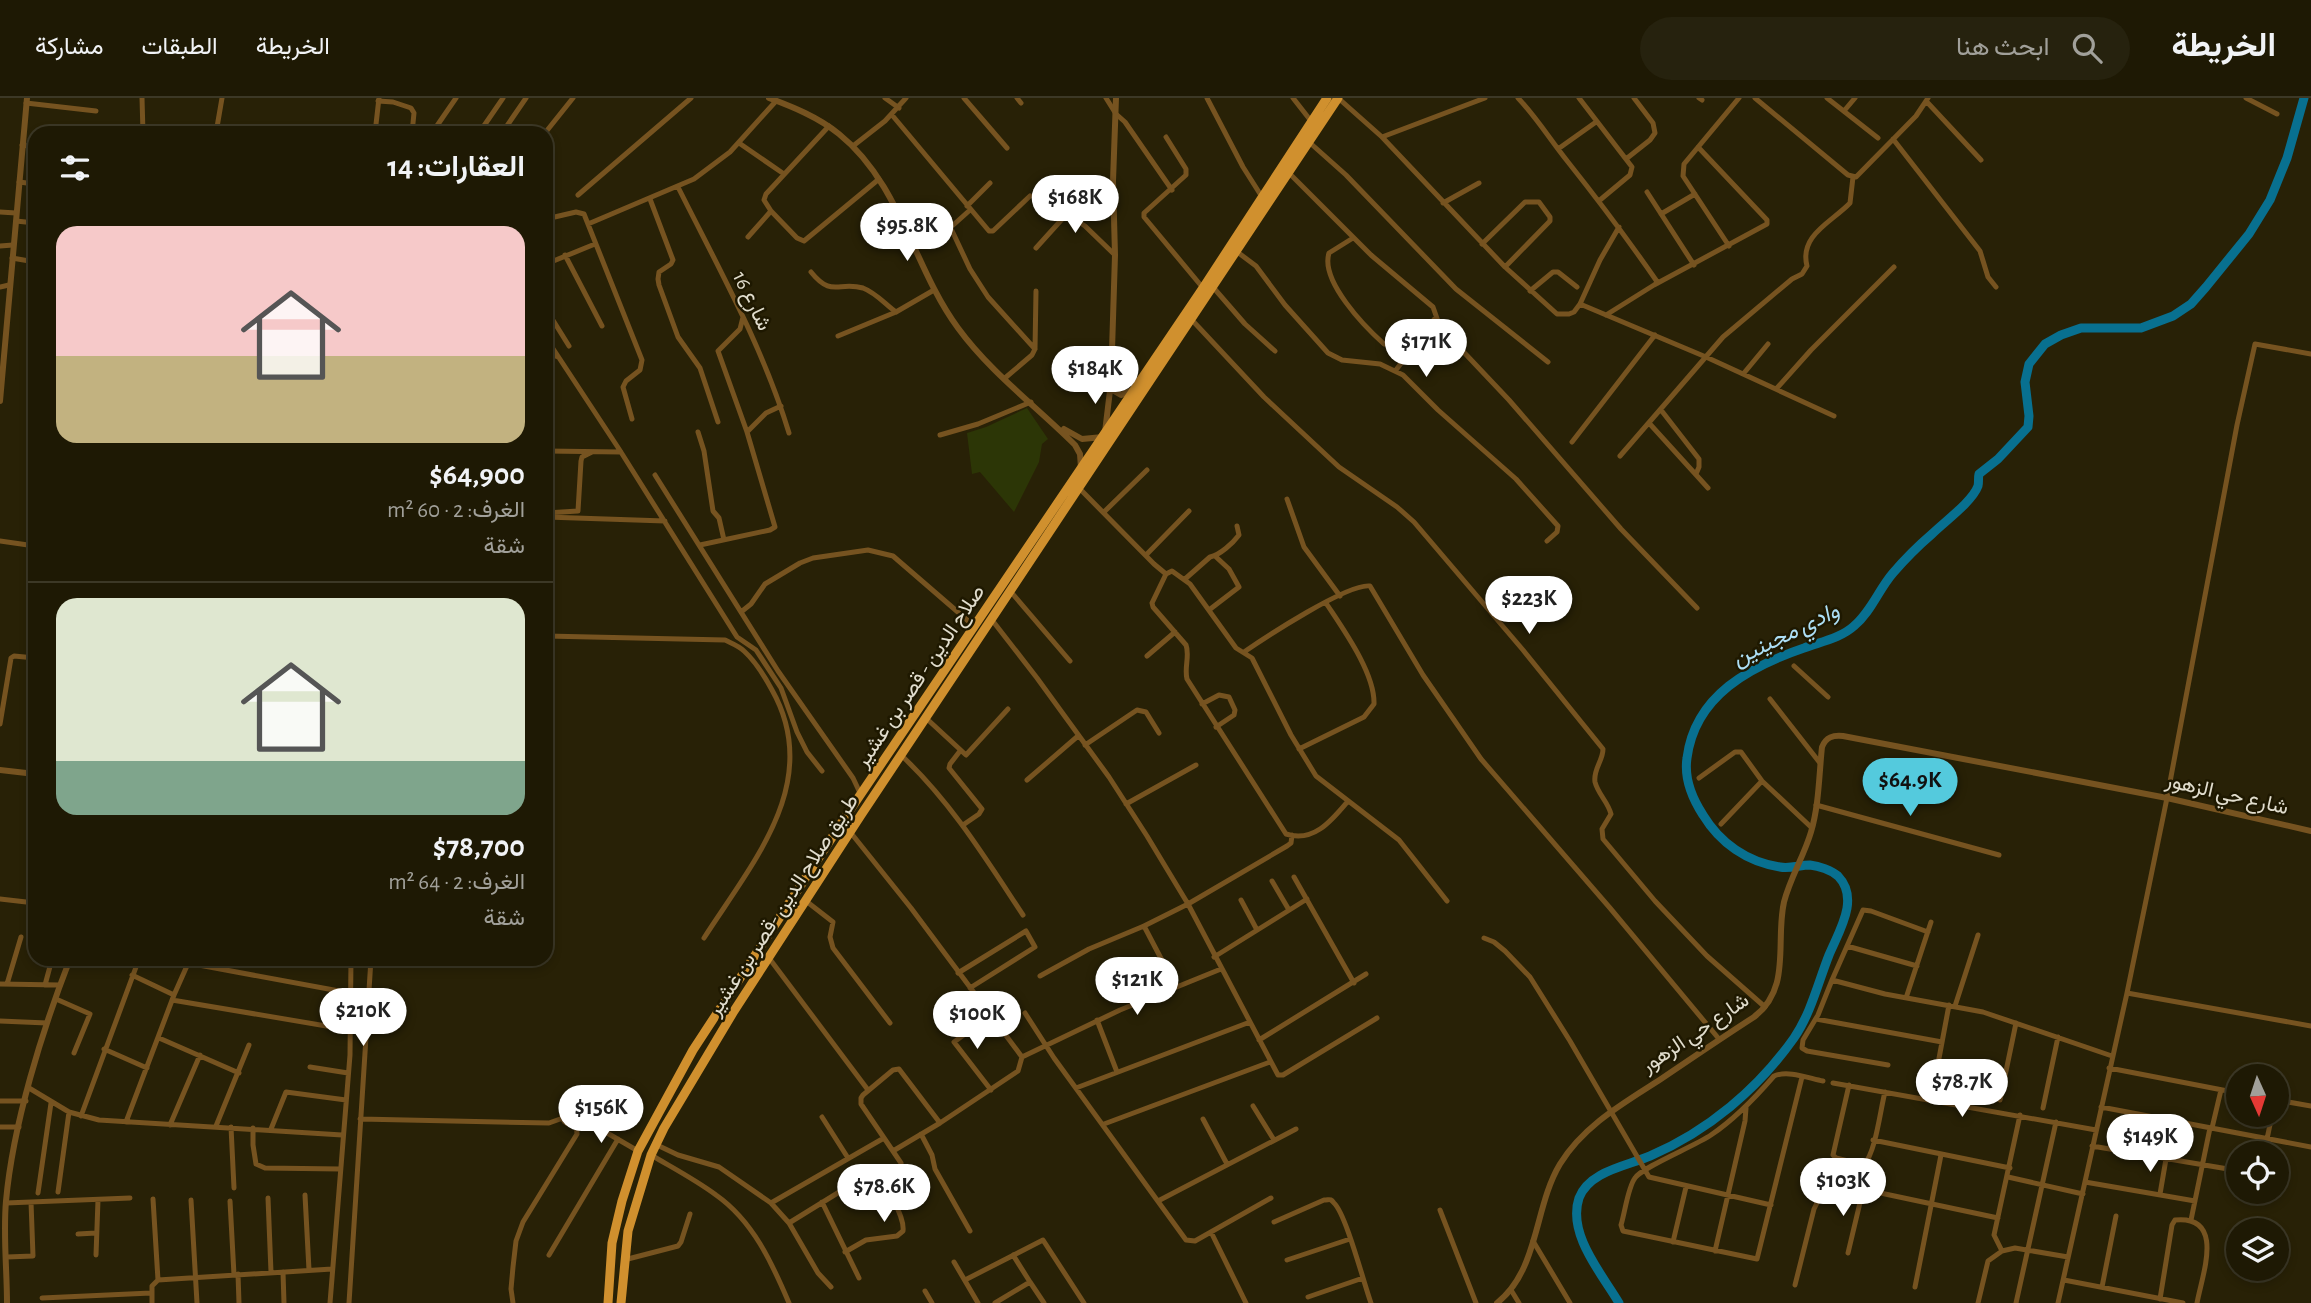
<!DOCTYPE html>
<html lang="ar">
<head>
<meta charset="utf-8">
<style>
  body { margin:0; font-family:"Alegreya Sans",Vazirmatn,sans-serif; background:#26220e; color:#f1f3f6; direction:rtl; height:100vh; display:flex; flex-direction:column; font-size:26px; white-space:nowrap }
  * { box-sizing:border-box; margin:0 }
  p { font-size:23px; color:#a1a09a }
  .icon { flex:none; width:38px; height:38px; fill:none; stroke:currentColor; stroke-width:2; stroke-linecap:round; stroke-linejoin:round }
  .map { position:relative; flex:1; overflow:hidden; direction:ltr }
  .details { position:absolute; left:28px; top:28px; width:525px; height:840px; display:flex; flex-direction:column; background:#1e1904; border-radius:21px; box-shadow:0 4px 10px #0003,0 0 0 2px #3c3826; direction:rtl }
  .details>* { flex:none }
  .needle { width:46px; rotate:177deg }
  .tools { position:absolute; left:2226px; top:966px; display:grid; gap:14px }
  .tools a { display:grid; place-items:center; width:63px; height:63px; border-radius:50%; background:#1e1904; box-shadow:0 4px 10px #0003,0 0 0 2px #3c3826; font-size:35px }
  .price { position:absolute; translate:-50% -60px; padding:0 16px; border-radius:24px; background:#fff; color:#222; font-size:23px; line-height:46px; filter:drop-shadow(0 2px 4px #0008) }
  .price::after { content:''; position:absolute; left:50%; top:42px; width:21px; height:16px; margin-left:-10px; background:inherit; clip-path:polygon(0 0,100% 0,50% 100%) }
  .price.selected { background:#54cadd; color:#111 }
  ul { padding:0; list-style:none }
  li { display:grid; align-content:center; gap:14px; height:371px; padding:0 28px }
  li+li { border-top:2px solid #3c3826 }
  li span { display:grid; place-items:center; height:217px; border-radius:21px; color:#555 }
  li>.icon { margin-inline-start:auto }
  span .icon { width:126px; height:126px; fill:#fffc; stroke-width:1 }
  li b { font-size:30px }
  h2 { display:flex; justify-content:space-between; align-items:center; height:84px; padding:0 28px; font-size:30px }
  header { display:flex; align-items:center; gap:42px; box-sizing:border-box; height:98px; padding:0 35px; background:#1e1904; border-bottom:2px solid #3c3826 }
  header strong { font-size:33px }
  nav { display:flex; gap:38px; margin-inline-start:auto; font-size:24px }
  .search { width:490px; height:63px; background:#26220e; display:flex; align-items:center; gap:18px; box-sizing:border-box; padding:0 24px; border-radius:38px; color:#a1a09a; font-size:26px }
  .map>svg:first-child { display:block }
</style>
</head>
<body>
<header>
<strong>الخريطة</strong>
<div class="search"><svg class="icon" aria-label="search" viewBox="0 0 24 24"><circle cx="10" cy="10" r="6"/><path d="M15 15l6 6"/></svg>ابحث هنا</div>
<nav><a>الخريطة</a><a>الطبقات</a><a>مشاركة</a></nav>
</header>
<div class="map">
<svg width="2311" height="1205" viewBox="0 0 2311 1205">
  <rect width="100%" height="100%" fill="#282106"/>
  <path fill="#2c3606" d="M1027,310L1048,341L1042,346L1039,364L1014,414L980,374L972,376L967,335L986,329Z"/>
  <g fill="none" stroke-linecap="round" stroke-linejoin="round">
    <path stroke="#087090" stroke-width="9" d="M1619,1205C1602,1176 1567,1136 1579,1100C1589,1073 1627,1068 1650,1058C1708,1033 1758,991 1794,940C1811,915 1818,885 1829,857C1839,833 1860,801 1838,778C1831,772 1819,768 1810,767C1800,767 1790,771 1780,769C1747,764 1720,745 1703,717C1692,700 1684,680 1687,660C1695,597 1751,568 1804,550C1820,544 1841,540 1854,528C1871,514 1879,491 1893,475C1905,461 1918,448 1932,436C1944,424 1972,404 1978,388C1979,384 1978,380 1979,376L1998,361L2028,329L2029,318L2025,284L2029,266L2045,246L2061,237L2081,230H2141L2173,218L2191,206L2206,189L2249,136L2270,102L2287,60L2304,0"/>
    <path stroke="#765320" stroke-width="5" d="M142,0L143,35
      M885,0L899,10
      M964,0L1007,50
      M1017,0L1021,5
      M1106,0L1116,16L1125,24L1172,92
      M1207,0L1243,69L1262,99
      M1293,0L1311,23
      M1338,0L1382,39L1505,169L1557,216H1569L1574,214L1580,206L1600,162L1619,129
      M1518,0C1537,20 1551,43 1568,64C1599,103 1629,143 1658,185
      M1579,0L1632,69L1630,77L1600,102
      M1699,0L1702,2
      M1755,0L1848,77L1856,79L1916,18L1928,0
      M1827,0L1878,40
      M2246,0L2277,16
      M378,3L393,4L411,10L414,15L412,35
      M1927,4L1981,62
      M26,5L96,13
      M1844,13L1855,0
      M892,17L989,133H993L1030,98
      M216,35L222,0
      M375,35L379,0
      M432,35L456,0
      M479,35L503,0
      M502,35L526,0
      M545,35L573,0
      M1166,39L1186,71V77L1144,115V119L1203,190
      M1382,39L1485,0
      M1893,41L1980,153L1988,179L1996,189
      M1309,44L1346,77L1456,191L1548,264
      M739,45L784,76
      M22,47L35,49
      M853,48L885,23L906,0
      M1558,51L1596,24
      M1626,61L1650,42L1655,35L1653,25L1634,0
      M1287,73L1371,157L1433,209L1440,229L1509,302L1621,431L1697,510
      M19,84L35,86
      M678,89C718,169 763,249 789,335
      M1647,94L1694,167
      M578,97L691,0
      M650,101L673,162L671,166L659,174L658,181L659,187L678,239L700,270L718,324
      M1443,105L1479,85
      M967,108L990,85
      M771,113L797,140L804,143L879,81
      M0,114L16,115
      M1661,116L1695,96
      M546,121L576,114L584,116L642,262L640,272L626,283L623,289L632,321
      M16,123L35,125
      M588,126L694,81L730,54L776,3
      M951,129L970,112
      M748,139L771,113L764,102L766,96L829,28
      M910,140L937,120L942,119L947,122L970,171L988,199L1035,251
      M1353,140L1329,155C1320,183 1365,229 1384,246
      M1482,146L1525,104H1539L1550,119V123L1505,169
      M0,148L13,147
      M1729,148L1683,78L1684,66L1739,0
      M1036,150L1064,119L1068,117L1085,128L1115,157
      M1236,153L1256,168L1285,207L1328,255L1342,262L1380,266L1403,277L1438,312L1516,381L1558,428L1557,434L1547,443
      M565,157L602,228
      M12,160L35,164
      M546,166L595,146
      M811,174C832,200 838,183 863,190C876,195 885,206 896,214
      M1212,188L1245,226L1275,253
      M0,189L9,187
      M1530,193L1553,174H1558L1577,189
      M1580,206L1706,259L1834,318
      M546,211L569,248
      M1606,217L1654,187L1767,126V122L1698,49
      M743,219L740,231L718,253L747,334
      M1191,221L1264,299L1339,369L1397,409L1414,424L1523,552L1603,651C1603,663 1593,671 1595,684C1598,696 1608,704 1611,716L1602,731L1603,741L1655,803L1707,858L1765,909
      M838,238L896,214L934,192
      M546,240L619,351L737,539L756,552L781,590L797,634L807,654L822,673
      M546,254L558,259
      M1396,272L1436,219
      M1744,275L1768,246
      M1005,280L1032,257L1035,251L1036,193
      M1777,290L1811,252L1894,169
      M1661,312L1699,361V369L1696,376
      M1649,325L1708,390
      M698,334L704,353L713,413L719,420L724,442
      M940,337L978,326L1031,304
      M1572,344L1655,237
      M546,353L621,354
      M1620,358L1723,239L1792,181L1802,176L1807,168C1799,137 1832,124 1850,105L1853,79
      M655,377L778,573L853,680L861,697
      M1079,390L1154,466L1166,476L1172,473L1190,486L1236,550L1252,560L1291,637L1316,678L1399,742L1447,803
      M1287,401L1304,449L1340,498
      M1104,414L1147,372
      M546,415L578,413L581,363L582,359L592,354
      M546,419L665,423
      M0,443L35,448
      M700,447L770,432L775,429L747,334L766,315L781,308
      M1146,457L1189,413
      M1166,476L1152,505L1153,509L1186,547C1190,557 1184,570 1187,581L1286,736C1314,745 1332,722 1348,703
      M1185,481L1210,459C1220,457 1233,445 1239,437L1237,428
      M1011,494L1070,563
      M1209,512L1239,489L1229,471L1215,458
      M741,514L751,506L765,486L800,465L813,460L868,452L893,458L974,528
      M992,522L1037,580L1109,679L1147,738L1188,806L1278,977H1283L1377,920
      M546,538L725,542C731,545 739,548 744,553C755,563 765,579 772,592C824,684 752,765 704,840
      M1244,554C1266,539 1348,485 1370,488L1423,577L1481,661L1610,810L1719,941
      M1147,558L1175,534
      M1794,568L1828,599
      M1770,601L1820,665
      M1202,606L1219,597L1229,599L1235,612L1234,617L1216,629
      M927,621L966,657L1008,611
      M0,626L11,560L14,558L35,560
      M1085,647L1137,612L1146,614L1159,635
      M1299,651L1364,619L1374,606C1375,575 1343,531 1326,505
      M960,653L950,666L949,670L982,711L979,716L963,727
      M902,658C951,704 986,761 1023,817
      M32,676L35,662
      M1699,680L1735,654H1741L1762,683L1812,730
      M1027,682L1078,638
      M1126,706L1196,667
      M1816,707L1999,757
      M1721,726L1762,683
      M851,735L911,810L1022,959L1120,912L1221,871
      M1294,779L1354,885
      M1272,783L1289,812
      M0,801L35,805
      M1241,802L1257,832
      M806,803L833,824L830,839L833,850L890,925
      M1144,828L1176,889
      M1928,834L1871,813L1863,812L1832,882L1885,896L1983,914L2112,958
      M1484,840L1494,844L1505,853L1530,879L1570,943L1649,1079L1771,1107
      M1847,848L1917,868
      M1214,859L1307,801
      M769,860L868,992
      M188,865L350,895
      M958,875L1026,833L1035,849L970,890
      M132,877L174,897
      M1040,878L1089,851L1144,828L1188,806L1287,748L1291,745L1292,737
      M1832,882L1818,917L1803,942L1802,950L1807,953L1888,967
      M0,886L60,887
      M7,886L21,839
      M45,887L52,861
      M2127,895L2311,928
      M1906,900L1931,824
      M56,901L90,916L74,955
      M172,902L350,932
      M1955,908L1978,837
      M1025,915L1054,960L1186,1142L1195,1143L1271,1100
      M990,918L954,944L991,992
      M1816,921L1942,944
      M1097,922L1117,974
      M0,923L47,925
      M159,940L239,975
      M1259,942L1366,876
      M104,951L147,970
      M310,969L348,975
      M2109,970L2238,995
      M1937,971L1949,907
      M1802,979L1757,1161L1623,1133L1621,1127C1625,1114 1628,1089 1635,1080C1642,1069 1695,1048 1711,1037C1735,1021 1755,1000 1774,978C1788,972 1808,980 1823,983
      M1833,985L2096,1032
      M1849,987L1833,1057L1836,1060L1864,1067C1876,1053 1880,1013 1885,994
      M29,990L69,1014L99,1022L342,1037
      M1076,990L1250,924
      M2000,1002L2016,925
      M2277,1002L2311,1008
      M0,1003H26
      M1253,1008L1274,1042
      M2101,1009L2311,1049
      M2043,1010L2058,939
      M562 1018a8 8 0 1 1 16 0a8 8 0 1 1-16 0Z
      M81,1018L139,861
      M578,1018L638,1053
      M822,1019L848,1060
      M360,1021L549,1025L563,1020
      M1203,1021L1227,1066
      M126,1024L174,897L190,861
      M1104,1026L1270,964
      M170,1027L200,957
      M216,1028L249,947
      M0,1029H19
      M231,1029L234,1090
      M253,1030V1047L256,1066L265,1070L340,1071
      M2212,1030L2221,992
      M271,1031L286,994L346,1002
      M921,1036L932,1057L935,1071L970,1133
      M2267,1041L2272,1017
      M1873,1042L2010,1070
      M655,1046L678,1057L719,1069L771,1105L789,1125L818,1175L831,1189
      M2092,1048L2228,1071
      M893,1053L940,1025L1018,973L1022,959
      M651,1057C673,1070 696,1082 716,1097C753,1123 772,1165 789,1205
      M901,1065L861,1006V1000L863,997L893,972L899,971L940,1025
      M2008,1079L2083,1096
      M2085,1084L2195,1103
      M58,1094L69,1014
      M38,1095L51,1005
      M2160,1096L2166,1061
      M305,1097L309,1172
      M268,1100L271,1174
      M153,1101L158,1182
      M191,1102L197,1205
      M230,1103L234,1177
      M1158,1103L1296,1031
      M822,1104L859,1180
      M6,1105L130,1100
      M771,1105L884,1040
      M1440,1112L1476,1205
      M2191,1122L2210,1030
      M1274,1124L1324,1102C1330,1102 1330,1100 1334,1105C1346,1116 1364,1186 1371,1205
      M789,1125L870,1075H876C885,1086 905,1118 903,1133L897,1138L866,1142L845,1154
      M1211,1134L1246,1205
      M78,1136L96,1135
      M1533,1143L1570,1205
      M1673,1144L1686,1089
      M1715,1153L1745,1023L1746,1010
      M2002,1153L1994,1137L2020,1017
      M1848,1155L1863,1092
      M96,1157L98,1102
      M549,1157L618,1041
      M1013,1157L1030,1184
      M7,1159L33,1158L31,1104
      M624,1162L678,1148L681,1144L690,1116
      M1287,1162L1350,1141
      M954,1164L978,1205
      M283,1174L284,1205
      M238,1176L239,1205
      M965,1182L1043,1142L1084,1205
      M2064,1182L2183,1205
      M1795,1187L1814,1111L1820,1099L1829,1091L1845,1089L1871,1093L1998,1120
      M1915,1189L1941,1057
      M2102,1189L2116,1118
      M1511,1192L1519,1205
      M925,1193L932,1205
      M1308,1199L1363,1180
      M42,1200L151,1195
      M2160,1201L2172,1127L2175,1122C2226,1117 2202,1177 2197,1205
      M152,1205V1188L158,1182L332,1171
      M330,1205L350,957L351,861
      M349,1205L371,861
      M513,1205L511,1191L513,1169L516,1143L523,1124L577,1036L576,1023
      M995,1205L1030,1184L1044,1205
      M1978,1205L1988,1163L2002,1153L2015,1150L2068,1159
      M2016,1205L2056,1024
      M2058,1205L2127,895L2167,700L2237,327L2255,246L2311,256"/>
    <path stroke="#765320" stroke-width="6" d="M769,0C793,9 818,19 839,36C901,86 913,169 958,230C990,274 1037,309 1075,347L1080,356L1081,370
      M1111,286L1114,293L1121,297L1132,292
      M0,303L27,0
      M1064,331L1082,341L1103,339
      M1105,334L1111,284L1115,157L1113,83L1116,0
      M0,672L35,676
      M7,1205C7,1172 3,1137 6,1103C13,1026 42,933 70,861
      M1497,1205C1539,1172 1534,1109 1560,1066C1584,1027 1624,1005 1661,981C1692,960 1723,939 1754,919C1792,890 1775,844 1784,804C1790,780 1804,758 1811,734C1819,707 1819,677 1822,649C1826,639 1833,637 1843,638L2167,700L2311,733"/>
    <path stroke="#d0902e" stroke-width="9" d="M608,1205L612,1145L622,1103L638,1053L693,952L848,715L1203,190L1327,0
      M621,1205L628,1133L651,1057L664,1030L734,913L861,717L1338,0"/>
  </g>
  <g text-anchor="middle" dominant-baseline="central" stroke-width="5" stroke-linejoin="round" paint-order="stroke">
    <g font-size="21" fill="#e1ddcd" stroke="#1e1800">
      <text transform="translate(752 203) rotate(64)">شارع 16</text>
      <text transform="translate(920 578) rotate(-56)">صلاح الدين - قصر بن غشير</text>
      <text transform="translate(2227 696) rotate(13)">شارع حي الزهور</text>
      <text transform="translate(783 807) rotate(-57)">طريق صلاح الدين -قصر بن غشير</text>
      <text transform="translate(1695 935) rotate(-34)">شارع حي الزهور</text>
    </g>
    <g font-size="23" font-style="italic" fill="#addff5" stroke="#1e1800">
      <text transform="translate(1786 537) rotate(-26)">وادي مجينين</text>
    </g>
  </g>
</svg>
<div class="tools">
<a><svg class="needle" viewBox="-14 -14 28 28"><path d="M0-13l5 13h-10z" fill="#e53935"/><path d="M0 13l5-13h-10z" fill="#a1a09a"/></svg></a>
<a><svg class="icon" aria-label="locate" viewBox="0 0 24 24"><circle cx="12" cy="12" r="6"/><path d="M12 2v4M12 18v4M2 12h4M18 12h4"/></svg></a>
<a><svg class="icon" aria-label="layers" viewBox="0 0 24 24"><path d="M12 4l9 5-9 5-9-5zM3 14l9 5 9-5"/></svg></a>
</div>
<b class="price" style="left:1075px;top:137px">$168K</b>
<b class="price" style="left:907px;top:165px">$95.8K</b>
<b class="price" style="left:1426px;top:281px">$171K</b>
<b class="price" style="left:1095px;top:308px">$184K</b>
<b class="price" style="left:1529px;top:538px">$223K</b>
<b class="price selected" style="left:1910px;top:720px">$64.9K</b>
<b class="price" style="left:1137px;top:919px">$121K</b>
<b class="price" style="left:363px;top:950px">$210K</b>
<b class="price" style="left:977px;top:953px">$100K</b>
<b class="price" style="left:1962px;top:1021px">$78.7K</b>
<b class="price" style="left:601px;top:1047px">$156K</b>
<b class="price" style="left:2150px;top:1076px">$149K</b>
<b class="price" style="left:1843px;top:1120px">$103K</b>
<b class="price" style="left:884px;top:1126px">$78.6K</b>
<section class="details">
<h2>العقارات: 14<svg class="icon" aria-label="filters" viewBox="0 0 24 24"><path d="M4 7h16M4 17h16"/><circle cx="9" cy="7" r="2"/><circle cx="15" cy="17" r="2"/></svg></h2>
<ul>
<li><span style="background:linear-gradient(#f6c9c9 60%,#c2b280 0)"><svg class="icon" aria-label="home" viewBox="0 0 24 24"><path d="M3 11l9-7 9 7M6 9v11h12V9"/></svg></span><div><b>$64,900</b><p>الغرف: 2 · 60 m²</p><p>شقة</p></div></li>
<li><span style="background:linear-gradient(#dfe7d0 75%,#7fa58c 0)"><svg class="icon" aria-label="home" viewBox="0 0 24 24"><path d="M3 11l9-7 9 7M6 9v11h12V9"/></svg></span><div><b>$78,700</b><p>الغرف: 2 · 64 m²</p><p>شقة</p></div></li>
</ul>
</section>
</div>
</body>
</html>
